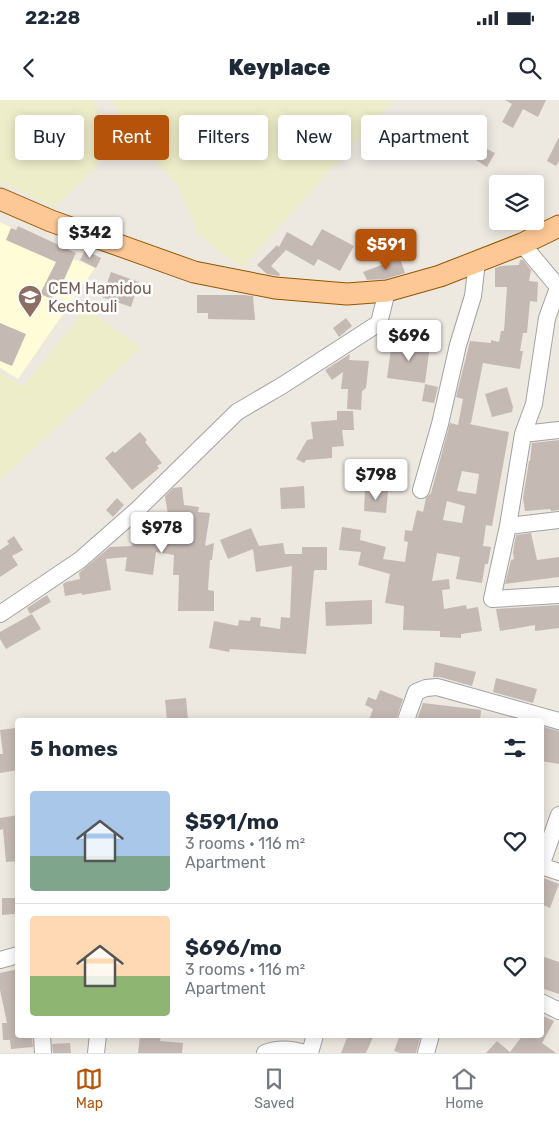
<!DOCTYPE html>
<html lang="en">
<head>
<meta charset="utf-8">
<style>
  body { margin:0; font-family:Rubik,sans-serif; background:#f2f2f3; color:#1f2937; height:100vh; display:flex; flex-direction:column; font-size:19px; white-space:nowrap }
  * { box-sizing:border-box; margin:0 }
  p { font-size:16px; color:#747a83 }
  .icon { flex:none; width:28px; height:28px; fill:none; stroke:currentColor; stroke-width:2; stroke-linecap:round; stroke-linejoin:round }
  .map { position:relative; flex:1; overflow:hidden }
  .panel { position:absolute; left:15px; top:618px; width:529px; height:320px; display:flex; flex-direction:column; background:#fff; border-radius:5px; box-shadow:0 2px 12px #0003 }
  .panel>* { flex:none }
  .top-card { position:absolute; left:15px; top:15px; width:530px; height:45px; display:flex; gap:10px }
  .buttons { position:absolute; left:489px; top:75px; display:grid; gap:10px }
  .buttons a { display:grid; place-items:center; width:55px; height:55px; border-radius:5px; background:#fff; box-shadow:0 2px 12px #0003; font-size:25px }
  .price { position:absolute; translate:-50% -42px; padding:0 11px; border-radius:5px; background:#fff; color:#222; font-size:16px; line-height:32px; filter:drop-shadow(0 1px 2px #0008) }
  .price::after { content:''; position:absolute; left:50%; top:30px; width:15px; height:11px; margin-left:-8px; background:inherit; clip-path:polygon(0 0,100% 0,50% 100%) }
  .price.active { background:#b45309; color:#fff }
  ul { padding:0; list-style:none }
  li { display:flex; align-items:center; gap:15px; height:125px; padding:0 15px }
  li+li { border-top:1px solid #e0e1e3 }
  li span { display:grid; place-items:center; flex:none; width:140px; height:100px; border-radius:5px; color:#555 }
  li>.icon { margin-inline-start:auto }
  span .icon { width:60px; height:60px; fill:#fffc; stroke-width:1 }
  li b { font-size:21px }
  h2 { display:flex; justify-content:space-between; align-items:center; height:60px; padding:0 15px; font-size:21px }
  .pill { padding:0 18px; border-radius:5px; background:#fff; box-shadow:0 2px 12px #0003; font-size:18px; line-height:45px }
  .pill.active { background:#b45309; color:#fff }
  .status { display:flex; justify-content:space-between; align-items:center; height:35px; padding:0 25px; background:#fff; direction:ltr }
  .status svg { height:14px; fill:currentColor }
  header { display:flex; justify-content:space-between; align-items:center; height:65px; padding:0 15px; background:#fff; font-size:22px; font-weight:800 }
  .tab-bar { display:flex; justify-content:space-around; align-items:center; height:70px; border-top:1px solid #e0e1e3; background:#fff; font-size:14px; color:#747a83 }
  .tab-bar a { display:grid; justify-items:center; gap:2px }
  .tab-bar .active { color:#b45309 }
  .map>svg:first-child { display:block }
</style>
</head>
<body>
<div class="status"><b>22:28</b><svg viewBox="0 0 49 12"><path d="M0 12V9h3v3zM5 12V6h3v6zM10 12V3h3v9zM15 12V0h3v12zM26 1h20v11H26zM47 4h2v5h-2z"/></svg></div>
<header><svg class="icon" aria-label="back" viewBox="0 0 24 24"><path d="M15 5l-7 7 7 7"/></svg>Keyplace<svg class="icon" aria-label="search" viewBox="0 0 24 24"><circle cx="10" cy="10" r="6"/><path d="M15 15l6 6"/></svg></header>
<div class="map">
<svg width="559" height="953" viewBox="0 0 559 953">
  <rect width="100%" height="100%" fill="#ede8e0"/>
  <path fill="#fffcd7" d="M0,122L16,130L18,126L76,153L74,159L95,168L18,279L0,268Z"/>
  <path fill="#ededca" d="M0,0H93L106,34L94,71L54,107L0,82Z
    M111,0H394L242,168L198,135L178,86L143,47Z
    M86,208L141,248L0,380V272L23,286Z"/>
  <path fill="#c5b9b4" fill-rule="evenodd" d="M505,0H546L538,17L523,9L513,28L502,22L512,4Z
    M559,37V61L556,66L547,61Z
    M483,47L495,53L487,67L476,60Z
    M18,126L76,153L57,195H53L52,199L40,194L56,162L6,140L11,128L16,130Z
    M322,129L354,146L340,171L318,159L314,166L286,150L271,166L280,174L279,176L267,174L257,165L277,145L279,147L287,132L312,146Z
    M85,150L101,158L96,168L80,160Z
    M400,158L405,173L385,179L367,180L363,172Z
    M520,160H523L531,170L529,181L538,182L537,202L530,201L527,233H523L520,251H523L520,269L483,263L471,323L469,324L509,332L492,426L486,425L483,446L491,447L488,464H485L482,483L456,479L460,457L437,453L432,481L449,479L450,489L442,490L444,509L466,505L467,509L478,507L482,531L461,534V538L440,537V531L403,530L404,506L385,503L390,474L358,465L361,452L339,450L342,427L361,430L360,440L386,447L383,459L405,462L408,442L404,441L405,430L412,431L417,410L423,412L426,398L431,393L450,323L458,325L463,299L456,297L470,241L491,243V240L499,242L501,231H504L507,187H495V168L501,166L519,165ZM462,371L479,374L476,394L457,391ZM447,401L465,406L462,423L443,420Z
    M111,172L139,182L131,207L102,197Z
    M197,195H243L253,196L255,220L208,219V213H197Z
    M346,218L352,226L339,237L333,228Z
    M0,223L26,234L12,266L0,261Z
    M392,241L430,245L425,283L387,278Z
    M350,254L349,260L369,261L366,288L362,291L361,310L347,309L348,289H341L343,272L332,280L325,270Z
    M425,284L438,287L434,303L422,301Z
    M507,287L513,307L512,312L492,317L485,294Z
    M337,311H353L354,330H342L344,346L332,347V358L306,360L304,363L296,359L307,340L313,339L311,322L337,320Z
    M140,332L147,340L145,342L162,363L157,366L159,368L132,390L105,358L113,351L115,353Z
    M559,340V410L551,411L550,409L525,411L523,398L529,361H530L532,343Z
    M304,386L305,408L281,409L280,388Z
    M182,387L184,405L199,407L198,412L210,413L205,446L214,443L212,460H210L208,490L214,491V511H178L179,475H173L174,455L156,452L153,475L125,471L127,457L106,459L111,490L82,495V493L65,496L63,484L66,482L80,479L79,473L110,447L132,446L134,426L148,413L168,415L165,396L173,388Z
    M365,389L388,391L386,413L364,411Z
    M117,398L124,405L113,417L106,410Z
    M251,428L259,446L283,443L285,454H302V447H327V470H316L314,471L306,554L230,549L229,552L209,548L214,521L238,526L239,520L250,521L251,517L261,518L260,526L280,529L281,517L290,518L292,466L256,472L253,449L228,459L220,440Z
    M531,433L537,460L559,457V477L505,484L511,460L514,459L513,452L516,435Z
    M14,436L23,450L12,456L18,465L0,477V450L9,444L7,441Z
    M47,495L51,502L30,514L27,508Z
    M372,500V524L326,526L325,502Z
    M559,505V528L535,531V525L500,531L496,509Z
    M32,514L41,529L6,549L0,539V532Z
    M435,562L476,572L472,586L440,577H433Z
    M496,578L537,589L533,603L493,592Z
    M380,590L403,599L396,620H369L373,609L365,605L368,597L376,600Z
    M186,598L188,620H167L165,600Z
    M423,603L481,610L480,620H417Z
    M541,626L559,631V664L541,661Z
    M16,628L18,670L0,673V654H3L0,630Z
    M18,715V761L6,762L3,729L0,730V718Z
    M541,777L559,784L550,808L541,804Z
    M2,798H15V814L2,815Z
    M541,856L559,862V894L541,888Z
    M18,869V935H32L33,947L11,949L10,940H3L2,923H7L0,890V873Z
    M541,915L554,921L542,943L556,953H486L497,941L510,952L523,935H541Z
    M140,935H161L160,941L183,943L182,953H138Z
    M348,935H374L366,953H341Z
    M400,935H421L416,953H400L394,951Z
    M70,943L71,953H53L52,944Z"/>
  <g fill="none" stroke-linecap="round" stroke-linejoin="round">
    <defs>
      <path id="minor" d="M522,144L559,188
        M559,185L547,218L534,304L523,334L508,426L492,499L559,495
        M523,334L559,330
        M421,390L440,324L458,245L473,196L477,162
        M508,426L559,420
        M0,514L80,460L138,409L237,312L283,285L379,223L387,191
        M406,620L416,592L426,588L437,587L559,621
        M541,766L559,715
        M541,766L559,772
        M0,860L18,855
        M541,902L559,911
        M42,935L43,953
        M96,953L98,935
        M265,953C277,948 292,949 305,953
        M310,953L315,935
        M426,953L431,935"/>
      <path id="major" d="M0,99L51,121L194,172L275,188L347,194L387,191L440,176L522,144L559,126"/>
    </defs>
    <use href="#minor" stroke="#a2a2a2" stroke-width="18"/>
    <use href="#major" stroke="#925600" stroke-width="23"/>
    <use href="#minor" stroke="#fff" stroke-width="16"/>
    <use href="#major" stroke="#fdc895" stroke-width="21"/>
  </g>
  <defs>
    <symbol id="school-pin" viewBox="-11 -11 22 30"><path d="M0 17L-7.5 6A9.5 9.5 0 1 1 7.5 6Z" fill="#8d6e63" stroke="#fff"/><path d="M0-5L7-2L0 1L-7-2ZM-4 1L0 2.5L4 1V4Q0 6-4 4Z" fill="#fff"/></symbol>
  </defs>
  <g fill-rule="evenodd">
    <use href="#school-pin" x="16" y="183" width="28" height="38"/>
  </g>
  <g text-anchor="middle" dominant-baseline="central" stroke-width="5" stroke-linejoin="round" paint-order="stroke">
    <g font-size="16" fill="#785e54" stroke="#fff" text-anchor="start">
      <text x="48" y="188">CEM Hamidou<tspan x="48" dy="18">Kechtouli</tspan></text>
    </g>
  </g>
</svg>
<div class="buttons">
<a><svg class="icon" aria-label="layers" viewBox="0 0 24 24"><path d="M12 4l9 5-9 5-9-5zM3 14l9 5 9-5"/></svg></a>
</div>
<b class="price" style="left:90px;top:159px">$342</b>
<b class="price active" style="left:386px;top:171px">$591</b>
<b class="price" style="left:409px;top:262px">$696</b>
<b class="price" style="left:376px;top:401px">$798</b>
<b class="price" style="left:162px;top:454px">$978</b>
<div class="top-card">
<a class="pill">Buy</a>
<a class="pill active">Rent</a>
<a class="pill">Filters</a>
<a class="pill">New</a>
<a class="pill">Apartment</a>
</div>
<section class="panel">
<h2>5 homes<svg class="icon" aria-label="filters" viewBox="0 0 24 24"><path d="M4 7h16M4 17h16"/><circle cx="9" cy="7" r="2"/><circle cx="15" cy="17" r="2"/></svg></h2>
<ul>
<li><span style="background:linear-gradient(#a9c7e8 65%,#7fa58c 0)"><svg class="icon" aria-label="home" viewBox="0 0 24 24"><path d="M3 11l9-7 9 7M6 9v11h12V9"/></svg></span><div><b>$591/mo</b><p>3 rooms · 116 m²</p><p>Apartment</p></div><svg class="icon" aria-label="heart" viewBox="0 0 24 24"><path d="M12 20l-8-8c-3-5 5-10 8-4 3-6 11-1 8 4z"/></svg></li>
<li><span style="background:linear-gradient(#ffd9b3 60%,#8fb573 0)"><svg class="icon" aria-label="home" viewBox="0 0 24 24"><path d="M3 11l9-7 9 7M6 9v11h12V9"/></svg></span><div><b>$696/mo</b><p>3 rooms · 116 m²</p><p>Apartment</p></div><svg class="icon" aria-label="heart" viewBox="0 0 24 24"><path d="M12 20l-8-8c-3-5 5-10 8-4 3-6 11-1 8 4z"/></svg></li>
</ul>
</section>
</div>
<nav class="tab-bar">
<a class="active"><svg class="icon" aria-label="map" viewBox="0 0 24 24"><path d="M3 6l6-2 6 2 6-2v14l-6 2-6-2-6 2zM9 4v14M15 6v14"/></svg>Map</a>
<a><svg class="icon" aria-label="saved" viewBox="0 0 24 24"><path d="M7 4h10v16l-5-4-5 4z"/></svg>Saved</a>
<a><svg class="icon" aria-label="home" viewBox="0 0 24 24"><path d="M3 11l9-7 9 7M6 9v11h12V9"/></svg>Home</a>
</nav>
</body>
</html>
